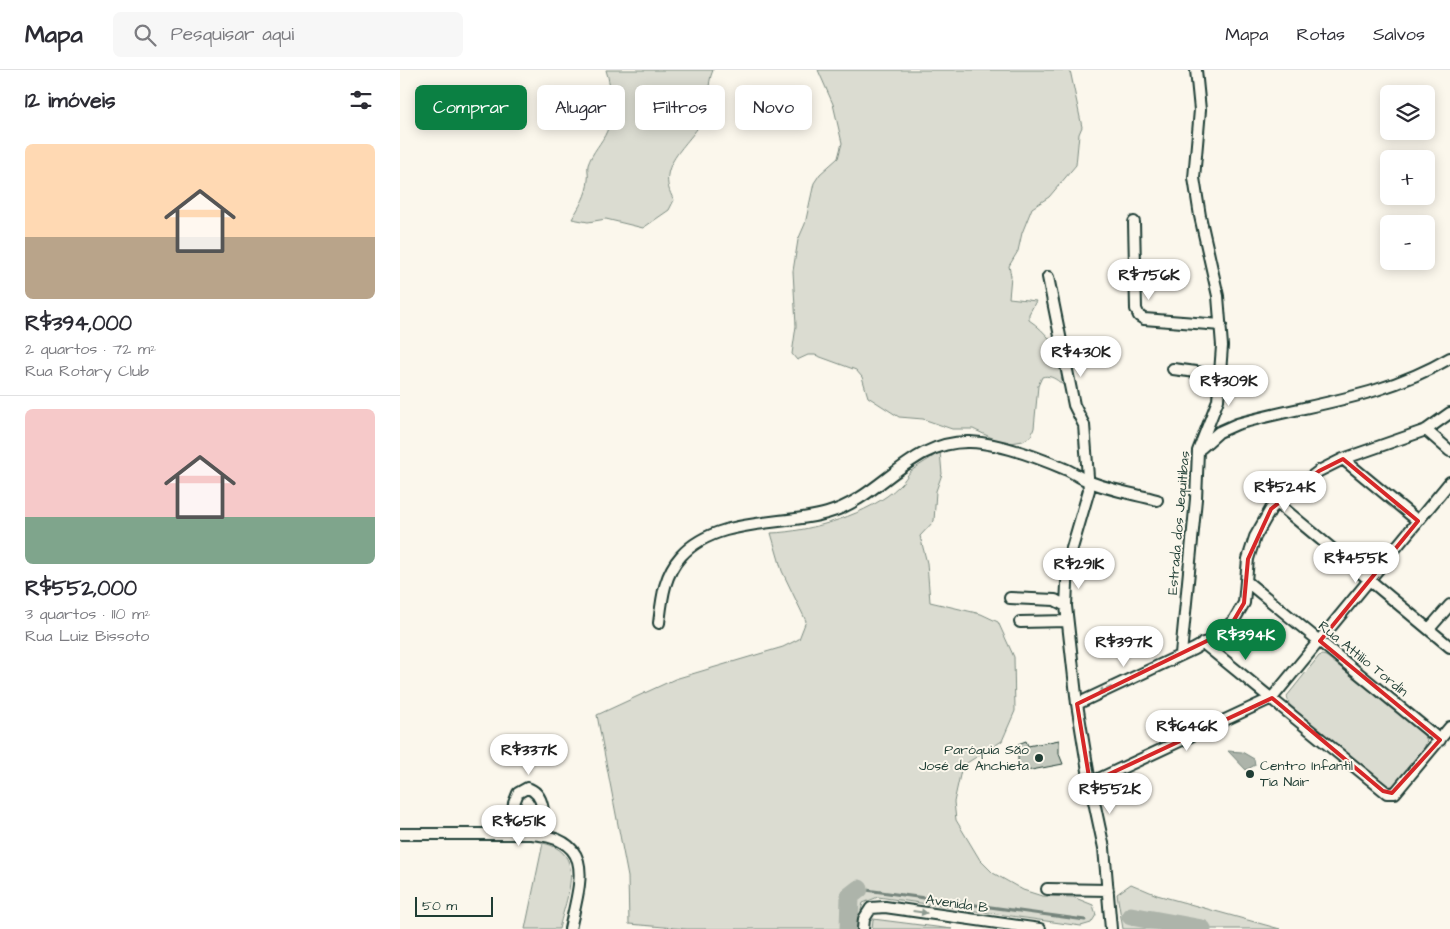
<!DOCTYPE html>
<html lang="pt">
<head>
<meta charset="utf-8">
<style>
  body { margin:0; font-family:"Architects Daughter",sans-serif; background:#f7f7f7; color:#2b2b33; height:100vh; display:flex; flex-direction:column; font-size:19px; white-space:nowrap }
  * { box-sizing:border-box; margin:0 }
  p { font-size:16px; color:#7c7c81 }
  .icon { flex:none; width:28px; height:28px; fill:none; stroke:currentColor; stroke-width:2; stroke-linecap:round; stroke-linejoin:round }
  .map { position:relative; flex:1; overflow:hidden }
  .side { display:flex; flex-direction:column; background:#fff; width:400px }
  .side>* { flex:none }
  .banner { position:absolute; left:15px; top:15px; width:475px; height:45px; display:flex; gap:10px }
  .controls { position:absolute; left:980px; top:15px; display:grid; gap:10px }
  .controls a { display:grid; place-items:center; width:55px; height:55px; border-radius:8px; background:#fff; box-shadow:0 2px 12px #0003; font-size:25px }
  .scale { position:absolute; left:15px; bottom:12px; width:78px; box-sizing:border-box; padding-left:5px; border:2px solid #1f3d34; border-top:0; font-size:14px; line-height:18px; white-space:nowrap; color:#1f3d34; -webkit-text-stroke:4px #fbf7ec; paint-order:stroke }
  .price { position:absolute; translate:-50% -42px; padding:0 11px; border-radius:18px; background:#fff; color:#222; font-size:16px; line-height:32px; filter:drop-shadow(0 1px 2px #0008) }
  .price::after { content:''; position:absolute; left:50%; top:30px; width:15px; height:11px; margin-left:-8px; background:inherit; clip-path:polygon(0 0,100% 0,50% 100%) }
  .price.current { background:#0b8043; color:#fff }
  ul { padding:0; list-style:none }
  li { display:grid; align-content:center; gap:10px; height:265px; padding:0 25px }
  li+li { border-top:1px solid #e1e1e2 }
  li span { display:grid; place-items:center; height:155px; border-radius:8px; color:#555 }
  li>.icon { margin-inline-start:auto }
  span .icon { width:90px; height:90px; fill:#fffc; stroke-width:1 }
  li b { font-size:21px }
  h2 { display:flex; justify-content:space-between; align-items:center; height:60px; padding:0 25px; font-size:21px }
  .chip { padding:0 18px; border-radius:8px; background:#fff; box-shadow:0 2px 12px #0003; font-size:18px; line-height:45px }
  .chip.current { background:#0b8043; color:#fff }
  header { display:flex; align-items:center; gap:30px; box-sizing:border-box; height:70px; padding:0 25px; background:#fff; border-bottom:1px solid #e1e1e2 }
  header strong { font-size:24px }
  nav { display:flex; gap:28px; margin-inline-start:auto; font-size:18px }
  .search { width:350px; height:45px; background:#f7f7f7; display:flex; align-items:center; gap:12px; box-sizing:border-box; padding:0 18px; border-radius:8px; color:#7c7c81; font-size:19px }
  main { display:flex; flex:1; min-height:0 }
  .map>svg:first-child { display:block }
</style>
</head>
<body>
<header>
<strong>Mapa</strong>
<div class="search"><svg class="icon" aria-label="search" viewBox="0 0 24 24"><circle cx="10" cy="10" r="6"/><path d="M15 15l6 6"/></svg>Pesquisar aqui</div>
<nav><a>Mapa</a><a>Rotas</a><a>Salvos</a></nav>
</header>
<main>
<section class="side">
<h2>12 imóveis<svg class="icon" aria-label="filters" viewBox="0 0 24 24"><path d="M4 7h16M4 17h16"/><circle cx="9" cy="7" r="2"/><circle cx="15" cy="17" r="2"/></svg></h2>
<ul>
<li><span style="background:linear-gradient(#ffd9b3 60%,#b9a48a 0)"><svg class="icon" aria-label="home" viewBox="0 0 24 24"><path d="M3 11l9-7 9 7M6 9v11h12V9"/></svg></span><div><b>R$394,000</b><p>2 quartos · 72 m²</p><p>Rua Rotary Club</p></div></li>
<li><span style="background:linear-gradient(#f6c9c9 70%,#7fa58c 0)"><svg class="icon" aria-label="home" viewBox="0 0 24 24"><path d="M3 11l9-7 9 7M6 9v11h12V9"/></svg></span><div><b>R$552,000</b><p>3 quartos · 110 m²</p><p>Rua Luiz Bissoto</p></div></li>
</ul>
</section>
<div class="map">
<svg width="1050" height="859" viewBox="0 0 1050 859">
  <rect width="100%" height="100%" fill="#fbf7ec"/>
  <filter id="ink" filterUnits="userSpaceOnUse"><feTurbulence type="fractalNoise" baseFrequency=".02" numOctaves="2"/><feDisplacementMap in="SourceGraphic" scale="10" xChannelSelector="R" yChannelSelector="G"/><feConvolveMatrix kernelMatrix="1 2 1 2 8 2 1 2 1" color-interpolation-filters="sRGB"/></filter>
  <g filter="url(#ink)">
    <path fill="#dbdcd1" stroke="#7d8c82" d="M206,0H313C306,16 311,31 305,45C293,74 252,94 274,130L269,140L243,158L206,149L188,152L172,149C179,137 187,125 188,110C189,105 187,99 188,95C192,82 202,73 207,61C214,42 212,19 206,0Z
      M418,0H670L682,57L679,64L676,95L649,127L632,138L622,163L618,181L609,196L611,206L609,228L636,231L629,244V250C646,261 660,281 669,299C672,307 672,318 674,326C665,318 655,303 642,307L638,316L634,358L631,366L623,371L605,374L573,359H552L523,349L499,347L468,327L462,307L456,300L415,285H408L397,290L392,284L396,256L393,201L398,170L405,154L414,113L420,104L438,88L442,73L433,34Z
      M540,381L542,404L536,421L534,451L520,466L527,493L530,532L581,544L598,552L614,587L615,641L602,671L562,696L554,732L556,750L580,790L593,803L623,820L642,826L673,827L693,835L696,845L691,853L681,856L478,827L463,833L456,859H287L229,854L228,807L197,645L275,609L383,577L399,569L406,551L382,501L371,463C409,462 471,444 499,416C504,412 507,405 511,401C520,394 531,389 540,381Z
      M922,585L926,586L1022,662L1027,670L1024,679L994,716H982L889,634L887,626L919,586Z
      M143,773C188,783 166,827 159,859H125Z
      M731,814L757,825L880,859H723L717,824Z
      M473,849L552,859H472Z"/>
    <path fill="#adb4aa" stroke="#74847b" d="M828,681L842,682L854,689L855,695L846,700Z"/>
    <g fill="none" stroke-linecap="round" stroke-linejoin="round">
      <path stroke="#74847b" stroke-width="3" d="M459,819L685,850"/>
      <path stroke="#adb4aa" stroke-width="19" d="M731,846L802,859
        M449,859L450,826L459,819"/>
    </g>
    <path fill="#c4c9be" stroke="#1f3d34" d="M659,670V684L663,694L621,702L618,693V674L626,671L628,676Z"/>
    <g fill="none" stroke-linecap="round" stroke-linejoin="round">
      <defs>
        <path id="minor" d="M734,152L736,239L739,246L744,249L821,255
          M648,207L674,335L684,355L689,420L668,492L666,536L677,634L690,713L704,778L711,859
          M773,299L819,305
          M1026,360L1050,381
          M801,378L819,362L837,354C912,333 980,329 1050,288
          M943,389L1018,451
          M877,433L1050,577
          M846,511L1040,670
          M610,528L655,530L666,536
          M620,552L667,551
          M259,553C262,528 264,505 281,486C316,447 382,456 427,443C481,428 510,370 570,372C601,373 637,387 665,399C673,402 680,408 688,411C709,420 735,424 757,430
          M1029,559L1050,535
          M803,573L987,723H995L1050,657
          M781,584L796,429L798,381L818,330L822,276L818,226L800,146L794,108L800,40L796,0
          M677,634L794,579L817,566L834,550L844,533L848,489L855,467L871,439L877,433L919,401L943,389L1026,360L1050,343
          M690,713L872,628L1050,412
          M0,764H131C197,769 180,812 170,859
          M111,764L114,733L118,723L127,718C146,723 144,749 143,765
          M647,819L708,820
          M463,859L464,849L471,838L485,837L640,859"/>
      </defs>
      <use href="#minor" stroke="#1f3d34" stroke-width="14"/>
      <use href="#minor" stroke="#fbf7ec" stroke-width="10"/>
    </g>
    <defs><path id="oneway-solid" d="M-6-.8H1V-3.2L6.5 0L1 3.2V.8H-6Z" transform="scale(1.25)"/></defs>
    <g fill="#8d9a90">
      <use href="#oneway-solid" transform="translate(705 620) rotate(155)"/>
      <use href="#oneway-solid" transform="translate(520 842) rotate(8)"/>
    </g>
  </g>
  <path fill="none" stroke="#d62828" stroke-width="4" stroke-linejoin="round" d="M943,389L1018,451L920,571L1040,670L992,723L983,721L872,628L690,713L677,634L817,566L834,550L844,533L848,489L871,439L919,401Z"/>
  <g fill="#1f3d34" stroke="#fbf7ec" stroke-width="2">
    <circle cx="639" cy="688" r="5"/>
    <circle cx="850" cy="704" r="5"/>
  </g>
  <g text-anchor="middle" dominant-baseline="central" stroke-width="4" stroke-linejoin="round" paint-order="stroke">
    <g font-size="14" fill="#1f3d34" stroke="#fbf7ec">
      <text transform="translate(779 453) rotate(-85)">Estrada dos Jequitibas</text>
      <text transform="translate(963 589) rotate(39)">Rua Attilio Tordin</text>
      <text transform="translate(557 834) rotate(8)">Avenida B</text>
    </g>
    <g font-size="14" fill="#1f3d34" stroke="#fbf7ec" text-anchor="end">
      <text x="629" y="680">Paróquia São<tspan x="629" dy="16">José de Anchieta</tspan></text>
      <text x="860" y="696" text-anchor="start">Centro Infantil<tspan x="860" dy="16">Tia Nair</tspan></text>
    </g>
  </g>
</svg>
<div class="controls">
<a><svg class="icon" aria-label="layers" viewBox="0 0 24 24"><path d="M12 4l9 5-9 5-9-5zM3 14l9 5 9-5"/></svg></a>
<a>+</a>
<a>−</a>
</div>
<div class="scale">50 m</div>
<b class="price" style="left:749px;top:231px">R$756K</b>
<b class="price" style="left:681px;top:308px">R$430K</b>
<b class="price" style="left:829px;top:337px">R$309K</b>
<b class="price" style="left:885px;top:443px">R$524K</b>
<b class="price" style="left:956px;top:514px">R$455K</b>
<b class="price" style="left:679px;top:520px">R$291K</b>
<b class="price current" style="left:846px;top:591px">R$394K</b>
<b class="price" style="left:724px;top:598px">R$397K</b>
<b class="price" style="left:787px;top:682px">R$646K</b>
<b class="price" style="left:129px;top:706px">R$337K</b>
<b class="price" style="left:710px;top:745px">R$552K</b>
<b class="price" style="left:119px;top:777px">R$651K</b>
<div class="banner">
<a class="chip current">Comprar</a>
<a class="chip">Alugar</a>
<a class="chip">Filtros</a>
<a class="chip">Novo</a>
</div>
</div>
</main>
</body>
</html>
